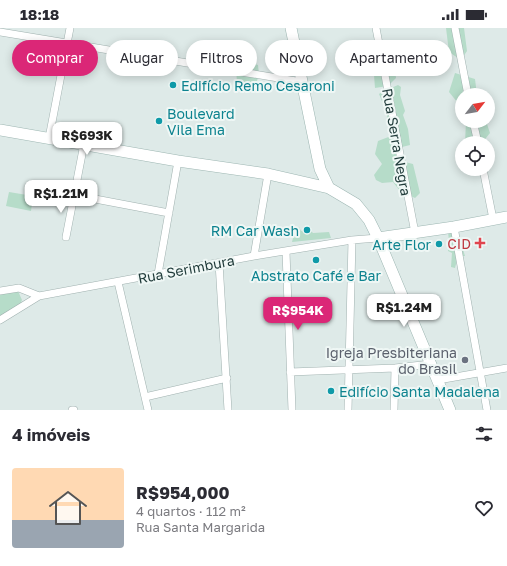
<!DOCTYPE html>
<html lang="pt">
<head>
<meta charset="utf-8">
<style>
  body { margin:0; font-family:"Golos Text",sans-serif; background:#f7f7f7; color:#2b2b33; height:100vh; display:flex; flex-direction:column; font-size:15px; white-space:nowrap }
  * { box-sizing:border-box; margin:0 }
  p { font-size:13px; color:#7c7c81 }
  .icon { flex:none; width:22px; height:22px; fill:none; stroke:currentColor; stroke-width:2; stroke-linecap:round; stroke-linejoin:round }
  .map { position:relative; height:382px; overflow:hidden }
  .details { display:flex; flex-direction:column; background:#fff; flex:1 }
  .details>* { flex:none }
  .hud { position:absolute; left:12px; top:12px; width:483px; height:36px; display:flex; gap:8px }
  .needle { width:26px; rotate:59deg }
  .tools { position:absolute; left:455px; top:60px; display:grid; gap:8px }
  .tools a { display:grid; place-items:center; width:40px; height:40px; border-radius:50%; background:#fff; box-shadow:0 2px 10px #0003; font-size:20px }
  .price { position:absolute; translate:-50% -34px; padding:0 9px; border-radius:8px; background:#fff; color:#222; font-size:13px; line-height:26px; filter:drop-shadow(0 1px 2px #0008) }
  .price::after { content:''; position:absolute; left:50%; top:24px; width:12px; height:9px; margin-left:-6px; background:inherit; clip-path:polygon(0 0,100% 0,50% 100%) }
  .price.selected { background:#db2777; color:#fff }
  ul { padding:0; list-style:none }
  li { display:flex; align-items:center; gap:12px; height:100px; padding:0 12px }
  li+li { border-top:1px solid #e1e1e2 }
  li span { display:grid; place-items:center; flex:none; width:112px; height:80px; border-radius:4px; color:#555 }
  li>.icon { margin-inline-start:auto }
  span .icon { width:48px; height:48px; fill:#fffc; stroke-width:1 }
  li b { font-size:17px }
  h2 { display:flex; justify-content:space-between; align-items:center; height:48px; padding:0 12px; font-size:17px }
  .pill { padding:0 14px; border-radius:18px; background:#fff; box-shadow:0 2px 10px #0003; font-size:14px; line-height:36px }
  .pill.selected { background:#db2777; color:#fff }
  .status { display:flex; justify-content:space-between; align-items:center; height:28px; padding:0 20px; background:#fff; direction:ltr }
  .status svg { height:11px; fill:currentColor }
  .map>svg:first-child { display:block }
</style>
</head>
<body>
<div class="status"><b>18:18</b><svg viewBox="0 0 49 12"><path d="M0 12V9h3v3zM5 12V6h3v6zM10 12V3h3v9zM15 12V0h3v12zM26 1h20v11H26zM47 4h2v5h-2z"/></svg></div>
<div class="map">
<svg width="507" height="382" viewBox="0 0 507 382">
  <rect width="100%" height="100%" fill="#deeae8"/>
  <path fill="#b6dcc9" d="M446,0H464L467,23L463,29L458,30L449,24Z
    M382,24L394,31L396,50L388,58L375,60L374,47L368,35Z
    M251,35L258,37L259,46L256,56L250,58L237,54L236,41L240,37Z
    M455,45L475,51L477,67H462V80L449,64Z
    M398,57L401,59L400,67L405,83L403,87L408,101L410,117L398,120L401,133L413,136L420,165L415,170L400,163L393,154L382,155L376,152L374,147L382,136L375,126L378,113L391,108L386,83L379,66L383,63L385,69L389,68L391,60Z
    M466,93H486L490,105L482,115H465Z
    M9,164L33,168L31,183L6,178Z
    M299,199L301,203L309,201L313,205L329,204L331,210L292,214L295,202L291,200Z
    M450,202L459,208L465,228H458L455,240L451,239L452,225L448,223L449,213L448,204Z
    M18,263L22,272L20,277L0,288V266Z"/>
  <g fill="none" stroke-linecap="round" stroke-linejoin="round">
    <defs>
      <path id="street" d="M376,0L415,205
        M455,0L468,67
        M0,4L302,54
        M473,93L478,115
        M49,110L70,0
        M483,141L493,191
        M74,167L169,185
        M454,199L487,382
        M66,209L84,116
        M286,224L292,382
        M254,228L268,146
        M219,235L228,382
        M158,246L178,133
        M118,254L148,382
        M0,263L19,260L39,268
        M0,292L39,268L254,228L352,212L378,210
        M290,344L395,340L431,336
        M438,352L507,340
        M145,369L227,350
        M72,382H74
        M348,382L352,212
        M394,382L395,340"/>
      <path id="secondary" d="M291,0L320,141L329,160
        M0,102L178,133L268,146L329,160L356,176L369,192L378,210L450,382
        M378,210L454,199L507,189"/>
    </defs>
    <use href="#street" stroke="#a1b2b0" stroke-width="8"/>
    <use href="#secondary" stroke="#9db6b2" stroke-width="12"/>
    <use href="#street" stroke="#fff" stroke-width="7"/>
    <use href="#secondary" stroke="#fff" stroke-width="11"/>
  </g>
  <g fill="#0f9aa8" stroke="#eff7f5" stroke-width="1.5">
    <circle cx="173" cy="57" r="4"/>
    <circle cx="159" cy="93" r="4"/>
    <circle cx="307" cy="202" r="4"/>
    <circle cx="439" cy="216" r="4"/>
    <circle cx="316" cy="232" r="4"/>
    <circle cx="331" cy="363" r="4"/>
  </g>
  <path fill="#e0444e" stroke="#eff7f5" stroke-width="1.5" d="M478 209h4v4h4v4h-4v4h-4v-4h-4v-4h4z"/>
  <circle fill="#6b7280" stroke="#eff7f5" stroke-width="1.5" cx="465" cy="332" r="4"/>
  <g text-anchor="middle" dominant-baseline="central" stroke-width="4" stroke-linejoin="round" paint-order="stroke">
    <g font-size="14" fill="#0d838f" stroke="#eff7f5" text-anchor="start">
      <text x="181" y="57">Edifício Remo Cesaroni</text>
      <text x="167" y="85">Boulevard<tspan x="167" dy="16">Vila Ema</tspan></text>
      <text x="299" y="202" text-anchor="end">RM Car Wash</text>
      <text x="431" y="216" text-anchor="end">Arte Flor</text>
      <text x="316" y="247" text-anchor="middle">Abstrato Café e Bar</text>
      <text x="339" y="363">Edifício Santa Madalena</text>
    </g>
    <g font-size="14" fill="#1f3a39" stroke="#eff7f5">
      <text transform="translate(397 114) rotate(80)">Rua Serra Negra</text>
      <text transform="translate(186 241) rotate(-11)">Rua Serimbura</text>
    </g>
    <g font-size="14" fill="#be3a42" stroke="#eff7f5" text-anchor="end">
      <text x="471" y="215">CID</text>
    </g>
    <g font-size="14" fill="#5b616d" stroke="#eff7f5" text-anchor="end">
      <text x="457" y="324">Igreja Presbiteriana<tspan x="457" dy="16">do Brasil</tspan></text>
    </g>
  </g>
</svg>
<div class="tools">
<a><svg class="needle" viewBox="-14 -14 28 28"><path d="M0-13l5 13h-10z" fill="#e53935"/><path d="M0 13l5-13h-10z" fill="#7c7c81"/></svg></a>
<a><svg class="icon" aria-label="locate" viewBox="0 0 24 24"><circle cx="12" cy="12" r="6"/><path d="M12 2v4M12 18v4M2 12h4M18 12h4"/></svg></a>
</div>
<b class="price" style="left:87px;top:128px">R$693K</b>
<b class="price" style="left:61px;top:186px">R$1.21M</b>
<b class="price" style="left:404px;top:300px">R$1.24M</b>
<b class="price selected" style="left:298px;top:303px">R$954K</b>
<div class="hud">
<a class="pill selected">Comprar</a>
<a class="pill">Alugar</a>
<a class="pill">Filtros</a>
<a class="pill">Novo</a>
<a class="pill">Apartamento</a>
</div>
</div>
<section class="details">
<h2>4 imóveis<svg class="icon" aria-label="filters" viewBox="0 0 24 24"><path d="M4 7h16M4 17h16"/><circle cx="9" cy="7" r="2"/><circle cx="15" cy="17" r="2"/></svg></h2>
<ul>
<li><span style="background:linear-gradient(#ffd9b3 65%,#9aa5b1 0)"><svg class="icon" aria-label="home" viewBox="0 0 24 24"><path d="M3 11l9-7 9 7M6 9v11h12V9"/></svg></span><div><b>R$954,000</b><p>4 quartos · 112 m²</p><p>Rua Santa Margarida</p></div><svg class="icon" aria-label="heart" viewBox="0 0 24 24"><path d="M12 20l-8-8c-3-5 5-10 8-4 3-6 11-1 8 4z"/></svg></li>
</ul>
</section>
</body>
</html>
